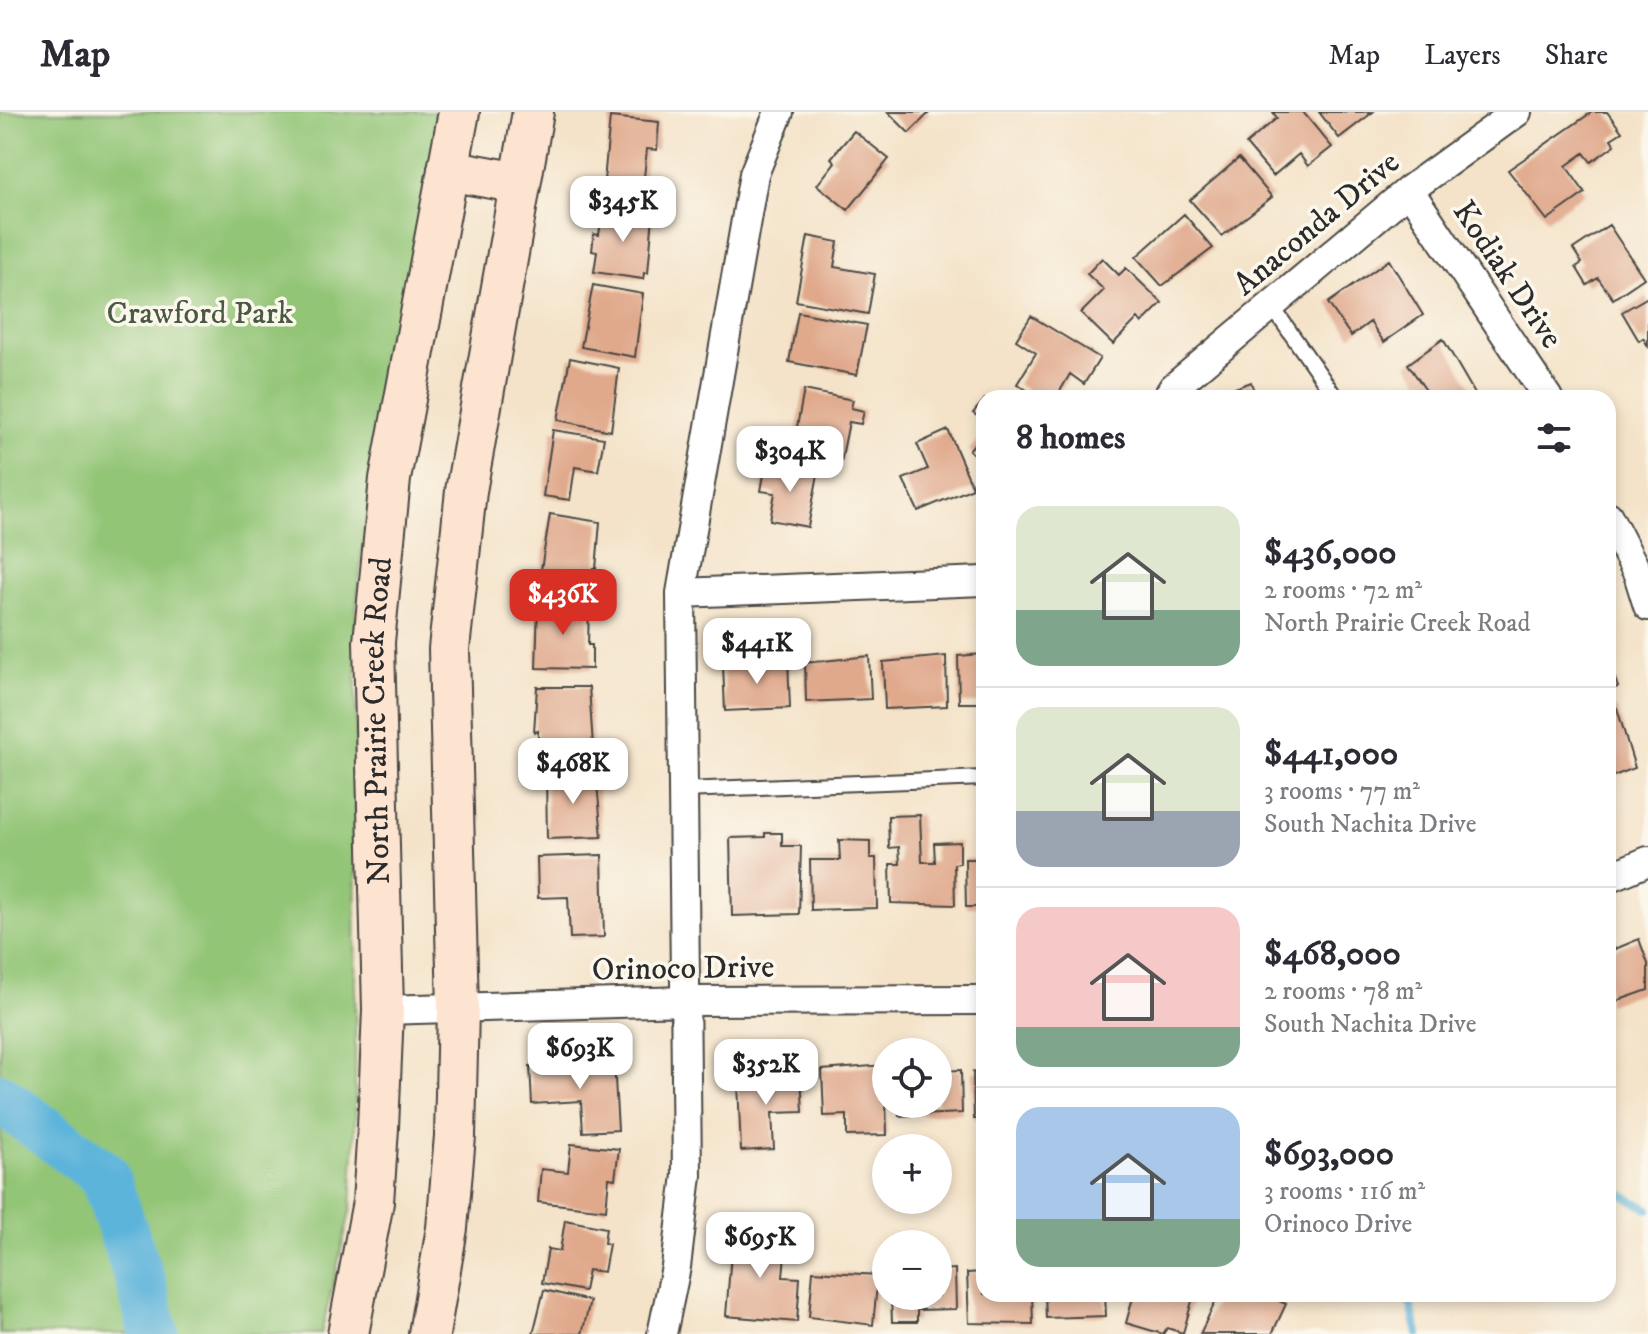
<!DOCTYPE html>
<html lang="en">
<head>
<meta charset="utf-8">
<style>
  body { margin:0; font-family:"IM FELL DW Pica",serif; background:#f2f2f3; color:#2b2b33; height:100vh; display:flex; flex-direction:column; font-size:30px; white-space:nowrap }
  * { box-sizing:border-box; margin:0 }
  p { font-size:26px; color:#7c7c81 }
  .icon { flex:none; width:44px; height:44px; fill:none; stroke:currentColor; stroke-width:2; stroke-linecap:round; stroke-linejoin:round }
  .map { position:relative; flex:1; overflow:hidden }
  .side { position:absolute; left:976px; top:278px; width:640px; height:912px; display:flex; flex-direction:column; background:#fff; border-radius:24px; box-shadow:0 4px 12px #0003 }
  .side>* { flex:none }
  .tools { position:absolute; left:872px; top:926px; display:grid; gap:16px }
  .tools a { display:grid; place-items:center; width:80px; height:80px; border-radius:50%; background:#fff; box-shadow:0 4px 12px #0003; font-size:40px }
  .price { position:absolute; translate:-50% -68px; padding:0 18px; border-radius:16px; background:#fff; color:#222; font-size:26px; line-height:52px; filter:drop-shadow(0 2px 4px #0008) }
  .price::after { content:''; position:absolute; left:50%; top:48px; width:24px; height:18px; margin-left:-12px; background:inherit; clip-path:polygon(0 0,100% 0,50% 100%) }
  .price.active { background:#d93025; color:#fff }
  ul { padding:0; list-style:none }
  li { display:flex; align-items:center; gap:24px; height:200px; padding:0 40px }
  li+li { border-top:2px solid #e1e1e2 }
  li span { display:grid; place-items:center; flex:none; width:224px; height:160px; border-radius:24px; color:#555 }
  li>.icon { margin-inline-start:auto }
  span .icon { width:96px; height:96px; fill:#fffc; stroke-width:1 }
  li b { font-size:34px }
  h2 { display:flex; justify-content:space-between; align-items:center; height:96px; padding:0 40px; font-size:34px }
  header { display:flex; align-items:center; gap:48px; box-sizing:border-box; height:112px; padding:0 40px; background:#fff; border-bottom:2px solid #e1e1e2 }
  header strong { font-size:38px }
  nav { display:flex; gap:44px; margin-inline-start:auto; font-size:28px }
  .map>svg:first-child { display:block }
</style>
</head>
<body>
<header>
<strong>Map</strong>
<nav><a>Map</a><a>Layers</a><a>Share</a></nav>
</header>
<div class="map">
<svg width="1648" height="1222" viewBox="0 0 1648 1222">
  <rect width="100%" height="100%" fill="#fbf7ec"/>
  <filter id="ink" filterUnits="userSpaceOnUse"><feTurbulence type="fractalNoise" baseFrequency=".0125" numOctaves="2"/><feDisplacementMap in="SourceGraphic" scale="16" xChannelSelector="R" yChannelSelector="G"/><feConvolveMatrix kernelMatrix="1 2 1 2 8 2 1 2 1" color-interpolation-filters="sRGB"/></filter>
  <filter id="wash" filterUnits="userSpaceOnUse"><feTurbulence type="fractalNoise" baseFrequency=".006" numOctaves="4" result="noise"/><feDisplacementMap in="SourceGraphic" scale="32" xChannelSelector="R" yChannelSelector="G"/><feGaussianBlur stdDeviation="1.8" result="paint"/><feColorMatrix in="noise" values="0 0 0 0 0 0 0 0 0 0 0 0 0 0 0 0 0 1.4 0 .05"/><feComposite in="paint" operator="in"/></filter>
  <g filter="url(#wash)">
    <rect width="100%" height="100%" fill="#f4e3c9"/>
    <path fill="#92c576" stroke="#5e7850" stroke-width="2" d="M0,0H440L362,436L356,499L355,1023L351,1096L321,1222H0Z"/>
    <g fill="none" stroke-linecap="round" stroke-linejoin="round">
      <path stroke="#5db4da" stroke-width="8" d="M1608,1075L1648,1097
        M1408,1182L1418,1222"/>
      <path stroke="#5db4da" stroke-width="50" d="M0,986L104,1063L142,1174L154,1222"/>
    </g>
    <g id="blocks">
      <path fill="#e0a98c" d="M888,0H930L909,21Z
        M1273,0H1303L1332,35L1308,54L1299,42L1273,64L1246,32L1277,6Z
        M1319,0H1373L1339,26Z
        M1592,0H1607L1622,20L1611,27L1615,33L1591,50L1584,41L1566,54L1585,81L1547,108L1508,58Z
        M610,5L659,10L657,38L647,37L642,84L603,80Z
        M854,19L889,47L848,98L817,73L835,50L831,46Z
        M1239,46L1272,85L1222,124L1190,88Z
        M603,96L653,103L648,161H644L643,167L594,160L597,140L592,139L594,122L599,123Z
        M1184,102L1213,136L1162,174L1136,145Z
        M1609,113L1644,166L1613,187L1598,166L1587,173L1576,155L1582,151L1573,137Z
        M808,124L838,130L834,155L875,162L868,202L796,189Z
        M1102,146L1119,163L1126,156L1162,191L1142,211L1138,206L1113,232L1081,201L1104,178L1087,162Z
        M1389,148L1423,203L1384,230L1370,210L1351,224L1328,191Z
        M593,173L643,182L635,245L581,235Z
        M1648,185V234L1643,226L1639,229L1622,200Z
        M798,200L867,213L857,263L789,250Z
        M1031,204L1100,246L1084,272L1070,262L1056,286H1040L1017,272L1036,241L1016,228Z
        M1443,227L1475,282L1470,286H1431L1408,252Z
        M570,246L619,256L611,319L558,308Z
        M1251,270L1256,286H1235L1232,277Z
        M804,278L853,288L851,296L864,299L861,312L849,310L841,350L792,341Z
        M984,288V309L973,301Z
        M553,318L604,326L598,359L575,355L570,388L543,384Z
        M948,318L973,376L918,399L903,367L928,357L917,332Z
        M984,321V351L969,338Z
        M766,352L818,362L808,415L770,408L775,381L761,379Z
        M550,402L600,410L596,457H593L590,472L540,464Z
        M538,492L589,493L588,533H592V557L536,556Z
        M984,542V591H959L958,544Z
        M869,544L871,587L806,590L805,551Z
        M946,544L947,594L885,597L883,550Z
        M788,547L790,596L725,599L723,553Z
        M1608,549L1618,575L1608,578Z
        M537,575H589L593,634H587V639L538,640V619L534,620Z
        M1617,596L1635,656L1608,666V599Z
        M596,661L602,725L547,727L546,662Z
        M920,703L922,750H935L934,731L960,730V751L954,752L955,793L891,791L890,752H900L899,735L889,736L888,704Z
        M765,721H782V734H801L799,802L732,804L730,726L765,725Z
        M839,728L870,729V746H876L877,796L811,798L810,748H840Z
        M602,743L604,825L570,826L568,785L538,786L537,745Z
        M965,747H984V795H966Z
        M1639,827L1648,852V878L1608,892V840Z
        M597,944V951L614,950L618,1018L583,1020L581,989L532,992L530,954L582,952V945Z
        M885,953L887,1023L847,1024V1003L824,1004L822,958Z
        M961,958L962,1001L899,1004L898,992H938V959Z
        M984,959V1007H974L973,960Z
        M801,962L803,1000L772,1001L774,1037L741,1039L738,971L753,970V964Z
        M571,1032L619,1037L615,1067L609,1066L606,1098L538,1090L541,1057L568,1060Z
        M565,1108L606,1116L604,1131L609,1132L604,1160L588,1158L584,1179L542,1171L548,1137L560,1139Z
        M733,1116L768,1119L767,1141L785,1142L783,1165L800,1166L797,1210L726,1204Z
        M955,1157L956,1197L917,1198V1210H892L891,1184H938V1158Z
        M813,1159L878,1163L873,1213L809,1205Z
        M984,1160V1182H1032L1033,1212L969,1211L967,1161Z
        M544,1178L590,1189L582,1222H533Z
        M1045,1182H1105L1106,1204L1046,1206Z
        M1134,1182H1194L1183,1221L1167,1216L1163,1222L1126,1211Z
        M1219,1182H1264L1286,1192L1272,1222H1200Z"/>
    </g>
  </g>
  <g filter="url(#ink)">
    <use href="#blocks" fill-opacity="0" stroke="#494743" stroke-width="2"/>
    <g fill="none" stroke-linecap="round" stroke-linejoin="round">
      <defs>
        <path id="lane" d="M1271,193L1336,286
          M683,678L984,666"/>
        <path id="street" d="M1409,78L1548,286
          M1167,286L1173,276L1409,78L1517,0
          M1608,404L1638,462L1648,494
          M681,481L984,469
          M1608,766L1648,749
          M383,898L686,889L984,888
          M662,1222L676,1155L687,1063L681,481L754,62L779,0"/>
        <g id="secondary">
          <path d="M448,58L520,71"/>
          <path id="s1" d="M348,1222L373,1090L378,1016L383,898L374,530L390,367L459,0"/>
          <path d="M429,1222L447,1116L455,1024L458,897L449,537L466,379L533,0"/>
        </g>
      </defs>
      <use href="#lane" stroke="#494743" stroke-width="18"/>
      <use href="#street" stroke="#494743" stroke-width="32"/>
      <use href="#secondary" stroke="#494743" stroke-width="44"/>
      <use href="#lane" stroke="#fff" stroke-width="14"/>
      <use href="#street" stroke="#fff" stroke-width="28"/>
      <use href="#secondary" stroke="#fde4d1" stroke-width="40"/>
    </g>
  </g>
  <g text-anchor="middle" dominant-baseline="central" stroke-width="7" stroke-linejoin="round" paint-order="stroke">
    <g font-size="32" fill="#2b2b2b" stroke="#fbf7ec">
      <text transform="translate(1317 112) rotate(-40)">Anaconda Drive</text>
      <text transform="translate(1507 163) rotate(56)">Kodiak Drive</text>
      <text stroke="none"><textPath href="#s1" startOffset="616">North Prairie Creek Road</textPath></text>
      <text transform="translate(683 857) rotate(-1)">Orinoco Drive</text>
    </g>
    <g font-size="32" fill="#4a5942" stroke="#fbf7ec">
      <text x="200" y="202">Crawford Park</text>
    </g>
  </g>
</svg>
<div class="tools">
<a><svg class="icon" aria-label="locate" viewBox="0 0 24 24"><circle cx="12" cy="12" r="6"/><path d="M12 2v4M12 18v4M2 12h4M18 12h4"/></svg></a>
<a>+</a>
<a>−</a>
</div>
<b class="price" style="left:623px;top:132px">$345K</b>
<b class="price" style="left:790px;top:382px">$304K</b>
<b class="price active" style="left:563px;top:525px">$436K</b>
<b class="price" style="left:757px;top:574px">$441K</b>
<b class="price" style="left:573px;top:694px">$468K</b>
<b class="price" style="left:580px;top:979px">$693K</b>
<b class="price" style="left:766px;top:995px">$352K</b>
<b class="price" style="left:760px;top:1168px">$695K</b>
<section class="side">
<h2>8 homes<svg class="icon" aria-label="filters" viewBox="0 0 24 24"><path d="M4 7h16M4 17h16"/><circle cx="9" cy="7" r="2"/><circle cx="15" cy="17" r="2"/></svg></h2>
<ul>
<li><span style="background:linear-gradient(#dfe7d0 65%,#7fa58c 0)"><svg class="icon" aria-label="home" viewBox="0 0 24 24"><path d="M3 11l9-7 9 7M6 9v11h12V9"/></svg></span><div><b>$436,000</b><p>2 rooms · 72 m²</p><p>North Prairie Creek Road</p></div></li>
<li><span style="background:linear-gradient(#dfe7d0 65%,#9aa5b1 0)"><svg class="icon" aria-label="home" viewBox="0 0 24 24"><path d="M3 11l9-7 9 7M6 9v11h12V9"/></svg></span><div><b>$441,000</b><p>3 rooms · 77 m²</p><p>South Nachita Drive</p></div></li>
<li><span style="background:linear-gradient(#f6c9c9 75%,#7fa58c 0)"><svg class="icon" aria-label="home" viewBox="0 0 24 24"><path d="M3 11l9-7 9 7M6 9v11h12V9"/></svg></span><div><b>$468,000</b><p>2 rooms · 78 m²</p><p>South Nachita Drive</p></div></li>
<li><span style="background:linear-gradient(#a9c7e8 70%,#7fa58c 0)"><svg class="icon" aria-label="home" viewBox="0 0 24 24"><path d="M3 11l9-7 9 7M6 9v11h12V9"/></svg></span><div><b>$693,000</b><p>3 rooms · 116 m²</p><p>Orinoco Drive</p></div></li>
</ul>
</section>
</div>
</body>
</html>
